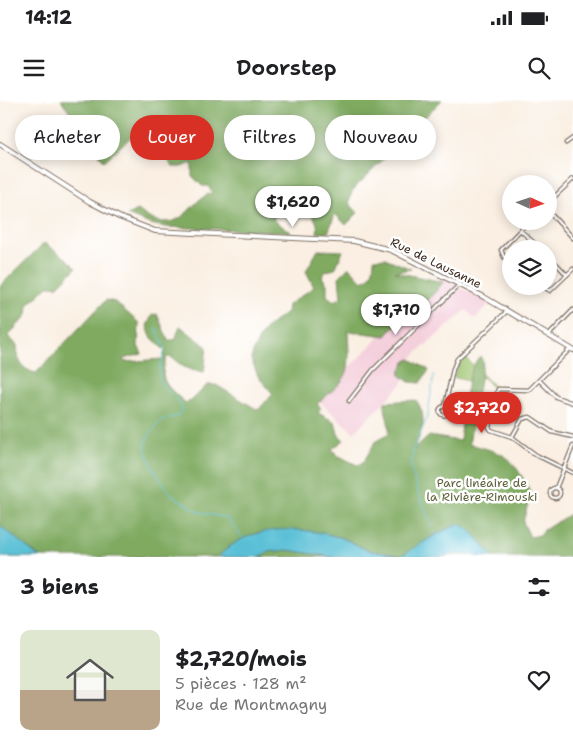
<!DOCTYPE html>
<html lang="fr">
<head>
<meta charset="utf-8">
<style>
  body { margin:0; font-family:"Shantell Sans",sans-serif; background:#f6f6f6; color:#202124; height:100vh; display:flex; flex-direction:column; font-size:19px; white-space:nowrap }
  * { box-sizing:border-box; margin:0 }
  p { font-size:16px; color:#757577 }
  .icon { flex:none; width:28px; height:28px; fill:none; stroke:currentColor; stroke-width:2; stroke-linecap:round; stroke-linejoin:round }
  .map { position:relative; height:457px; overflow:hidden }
  .sheet { display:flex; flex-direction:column; background:#fff; flex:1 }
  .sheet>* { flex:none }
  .top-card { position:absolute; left:15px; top:15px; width:544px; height:45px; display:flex; gap:10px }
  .needle { width:32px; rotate:93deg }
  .fabs { position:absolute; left:502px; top:75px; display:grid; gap:10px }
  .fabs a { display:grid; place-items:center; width:55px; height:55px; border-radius:50%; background:#fff; box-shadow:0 2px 12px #0003; font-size:25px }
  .price { position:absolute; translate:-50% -42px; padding:0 11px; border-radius:18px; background:#fff; color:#222; font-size:16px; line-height:32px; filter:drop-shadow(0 1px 2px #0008) }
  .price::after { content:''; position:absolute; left:50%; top:30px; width:15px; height:11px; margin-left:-8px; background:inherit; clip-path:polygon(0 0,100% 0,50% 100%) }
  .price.current { background:#d93025; color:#fff }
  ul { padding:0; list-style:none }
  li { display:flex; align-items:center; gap:15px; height:125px; padding:0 20px }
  li span { display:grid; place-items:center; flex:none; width:140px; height:100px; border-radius:10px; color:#555 }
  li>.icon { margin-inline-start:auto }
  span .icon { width:60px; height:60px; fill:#fffc; stroke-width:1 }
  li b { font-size:21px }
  h2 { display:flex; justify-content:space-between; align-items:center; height:60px; padding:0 20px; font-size:21px }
  .tag { padding:0 18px; border-radius:22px; background:#fff; box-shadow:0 2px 12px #0003; font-size:18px; line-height:45px }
  .tag.current { background:#d93025; color:#fff }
  .status { display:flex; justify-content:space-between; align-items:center; height:35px; padding:0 25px; background:#fff; direction:ltr }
  .status svg { height:14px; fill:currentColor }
  header { display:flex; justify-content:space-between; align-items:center; height:65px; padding:0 20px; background:#fff; font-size:22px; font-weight:600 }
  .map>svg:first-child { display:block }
</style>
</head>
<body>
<div class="status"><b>14:12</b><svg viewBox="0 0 49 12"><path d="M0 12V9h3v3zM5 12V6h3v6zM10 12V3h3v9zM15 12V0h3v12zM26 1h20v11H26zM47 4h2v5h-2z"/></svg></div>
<header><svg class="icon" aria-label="menu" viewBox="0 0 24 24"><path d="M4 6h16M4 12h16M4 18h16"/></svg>Doorstep<svg class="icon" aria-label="search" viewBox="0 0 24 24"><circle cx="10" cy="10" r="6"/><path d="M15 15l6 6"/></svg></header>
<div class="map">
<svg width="573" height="457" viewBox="0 0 573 457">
  <rect width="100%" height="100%" fill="#fff"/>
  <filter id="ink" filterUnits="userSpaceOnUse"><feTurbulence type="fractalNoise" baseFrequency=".02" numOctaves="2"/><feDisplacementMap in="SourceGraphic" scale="10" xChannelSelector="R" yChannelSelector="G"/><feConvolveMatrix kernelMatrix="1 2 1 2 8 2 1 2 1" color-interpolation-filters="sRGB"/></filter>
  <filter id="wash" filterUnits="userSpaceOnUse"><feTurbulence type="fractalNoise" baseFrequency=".0096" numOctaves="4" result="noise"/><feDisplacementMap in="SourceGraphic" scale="20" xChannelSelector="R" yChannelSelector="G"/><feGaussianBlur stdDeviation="1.12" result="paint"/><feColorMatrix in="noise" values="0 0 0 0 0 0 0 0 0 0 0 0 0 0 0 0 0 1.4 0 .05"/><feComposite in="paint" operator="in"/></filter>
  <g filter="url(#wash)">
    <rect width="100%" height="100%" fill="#faefe2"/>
    <path fill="#f4cfdc" d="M440,177L490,203L475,219L466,210L413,256L402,284L354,333L317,299Z"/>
    <path fill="#9fc46e" stroke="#6d7746" d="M464,256L495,287L494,289L482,277L472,282L453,277Z"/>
    <path fill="#7faa61" stroke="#5d6a40" d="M61,0H442L352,91L349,103L358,113L346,125L335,114L328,133H317C320,121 311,114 304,105L294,110L287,102L277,107L281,113L275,116L273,120L291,132L166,127L150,124L127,115L138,110C148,118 154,122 167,122C188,121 193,98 212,93L208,86H202L192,76V63L181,67H173L142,27L104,61Z
      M44,143L67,159L76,168L58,186H48L28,205L27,215L8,236L17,245C18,260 20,269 36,273L106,200L115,202L139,223L138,246L142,254L123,259L125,262L163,259L165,251L151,237L147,226L152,215L157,214L168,240H175L180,226L207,247L204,272C188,271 183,267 171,257H167C157,282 168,286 185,303L191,301L207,285H216L258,310L273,294L258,276L251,259C260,231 264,229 287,212L288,205L314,187L306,171L318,150L343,151L335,169L326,171L322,177L327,184V196L334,201L341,198L339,177L349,167L362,181C373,177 373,171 374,159L385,158L411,169L395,172L443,182C429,205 401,215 386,236L348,231C350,277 352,274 317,304L321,308L318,313L335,322L338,334L344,340L332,349L337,355L357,365L363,363L375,342L389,333C390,322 384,313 385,302L416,300C429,318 421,333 414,350L429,336L460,341C462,320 465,271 480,256L483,262L469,344C511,355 510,356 531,392L523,422L530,437L540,435L544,430L573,412V457H493L458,424L435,435L401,456C390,453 381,453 371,451C360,448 350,440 339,437C298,426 249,424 218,457H41L37,455L0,426V186Z
      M410,259L429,270L420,283L409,282L399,274L405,262Z
      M287,450L333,457H259L269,452Z"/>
    <path fill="#59bfd6" stroke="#4a747a" d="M458,424C473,427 483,447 493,457C476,457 459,452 443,457H333L287,450L269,452L259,457H218C250,423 297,426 339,437C350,440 360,448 371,451C381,453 391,453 401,456L435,435Z
      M0,426L37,455L41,457H0Z"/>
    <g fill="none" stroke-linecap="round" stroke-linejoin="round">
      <path stroke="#59bfd6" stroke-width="1" d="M156,228L165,249C164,257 159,265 159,273C158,289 178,294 182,309L178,316L161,320L148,336L145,347L153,369L171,394L199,412L227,418L243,438
        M434,275L427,318L413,350L411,367L418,392L435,435"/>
    </g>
  </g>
  <g filter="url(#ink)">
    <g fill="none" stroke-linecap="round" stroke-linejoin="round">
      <defs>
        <path id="street" d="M566,43L573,38
          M549,102L573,79
          M549,112L573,138
          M520,130L541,149
          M549,156L567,175
          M511,163L504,157L501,150L529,121
          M542,186L550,191L573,169
          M548,236L573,210
          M570,249L529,290L498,289L489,327L491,330L512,337L536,355L573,373
          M540,281L556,297L573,303
          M349,301L373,270L460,184
          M445,306L453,269L457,259L506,212
          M439.5 311a4.5 4.5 0 1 1 9 0a4.5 4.5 0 1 1-9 0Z
          M512,337L522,319L530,317L552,332L573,337
          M556,388L573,346
          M550 393a5 5 0 1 1 10 0a5 5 0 1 1-10 0Z"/>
        <path id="secondary" d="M0,44L90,102L119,117L155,131L354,141L391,150L484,197L573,250"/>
      </defs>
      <use href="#street" stroke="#7e6f63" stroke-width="5"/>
      <use href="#secondary" stroke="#7e6f63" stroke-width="6"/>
      <use href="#street" stroke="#fff" stroke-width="2.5"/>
      <use href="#secondary" stroke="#fff" stroke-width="4"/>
    </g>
  </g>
  <g text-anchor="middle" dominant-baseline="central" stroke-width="5" stroke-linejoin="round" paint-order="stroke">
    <g font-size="12" fill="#3b2a1e" stroke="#fff">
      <text transform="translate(436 163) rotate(26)">Rue de Lausanne</text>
    </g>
    <g font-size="12" fill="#5e603a" stroke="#fff">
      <text x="482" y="383">Parc linéaire de<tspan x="482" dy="14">la Rivière-Rimouski</tspan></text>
    </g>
  </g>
</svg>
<div class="fabs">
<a><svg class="needle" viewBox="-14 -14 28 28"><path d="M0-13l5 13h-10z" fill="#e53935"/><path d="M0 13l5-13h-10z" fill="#757577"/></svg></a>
<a><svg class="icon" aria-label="layers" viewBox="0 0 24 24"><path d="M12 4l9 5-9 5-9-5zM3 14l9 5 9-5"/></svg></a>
</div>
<b class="price" style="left:293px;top:128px">$1,620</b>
<b class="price" style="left:396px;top:236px">$1,710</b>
<b class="price current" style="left:482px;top:334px">$2,720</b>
<div class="top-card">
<a class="tag">Acheter</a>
<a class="tag current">Louer</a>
<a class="tag">Filtres</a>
<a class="tag">Nouveau</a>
</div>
</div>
<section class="sheet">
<h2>3 biens<svg class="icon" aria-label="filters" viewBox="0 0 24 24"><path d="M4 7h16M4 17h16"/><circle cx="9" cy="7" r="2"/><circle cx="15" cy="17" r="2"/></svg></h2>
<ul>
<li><span style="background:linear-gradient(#dfe7d0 60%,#b9a48a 0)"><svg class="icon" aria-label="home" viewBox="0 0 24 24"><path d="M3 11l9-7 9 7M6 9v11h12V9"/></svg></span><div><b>$2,720/mois</b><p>5 pièces · 128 m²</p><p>Rue de Montmagny</p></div><svg class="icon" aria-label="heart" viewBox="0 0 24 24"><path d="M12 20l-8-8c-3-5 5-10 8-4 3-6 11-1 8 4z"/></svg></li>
</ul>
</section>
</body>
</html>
